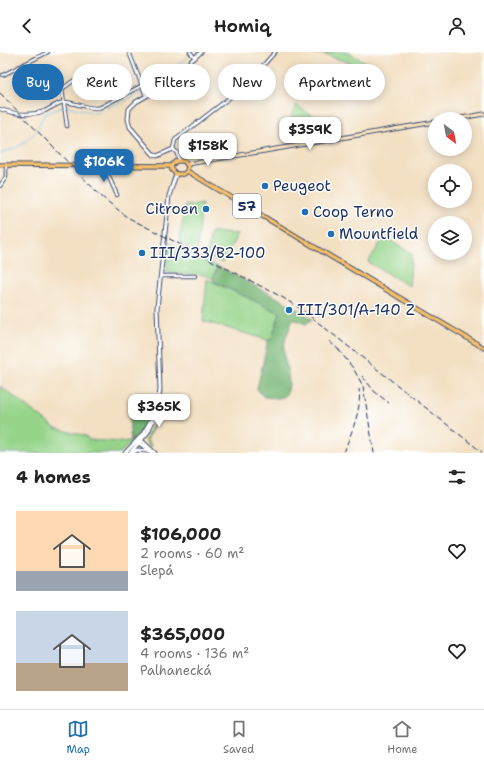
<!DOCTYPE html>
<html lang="en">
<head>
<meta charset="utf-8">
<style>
  body { margin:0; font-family:"Shantell Sans",sans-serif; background:#f6f6f6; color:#222; height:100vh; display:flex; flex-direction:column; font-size:15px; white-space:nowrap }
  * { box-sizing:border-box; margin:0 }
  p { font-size:13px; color:#767676 }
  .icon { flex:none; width:22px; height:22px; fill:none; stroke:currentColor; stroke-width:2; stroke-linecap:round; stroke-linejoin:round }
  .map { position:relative; height:401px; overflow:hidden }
  .panel { display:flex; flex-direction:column; background:#fff; flex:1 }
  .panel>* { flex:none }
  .guide { position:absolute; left:12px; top:12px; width:460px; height:36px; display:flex; gap:8px }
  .needle { width:26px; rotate:148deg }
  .controls { position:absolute; left:428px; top:60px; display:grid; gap:8px }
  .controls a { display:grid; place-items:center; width:44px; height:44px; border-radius:50%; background:#fff; box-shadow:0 2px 10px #0003; font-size:20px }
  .price { position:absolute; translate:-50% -34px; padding:0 9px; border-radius:8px; background:#fff; color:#222; font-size:13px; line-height:26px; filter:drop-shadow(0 1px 2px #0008) }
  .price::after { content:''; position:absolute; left:50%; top:24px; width:12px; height:9px; margin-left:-6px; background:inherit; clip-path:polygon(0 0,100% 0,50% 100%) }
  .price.selected { background:#1f6fb2; color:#fff }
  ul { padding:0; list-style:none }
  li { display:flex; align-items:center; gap:12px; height:100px; padding:0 16px }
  li span { display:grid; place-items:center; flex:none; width:112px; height:80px; border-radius:0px; color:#555 }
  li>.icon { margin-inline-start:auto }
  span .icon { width:48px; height:48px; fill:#fffc; stroke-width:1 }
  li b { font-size:17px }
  h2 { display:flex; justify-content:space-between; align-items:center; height:48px; padding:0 16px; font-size:17px }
  .tag { padding:0 14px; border-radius:18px; background:#fff; box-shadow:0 2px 10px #0003; font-size:14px; line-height:36px }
  .tag.selected { background:#1f6fb2; color:#fff }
  header { display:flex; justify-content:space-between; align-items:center; height:52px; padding:0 16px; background:#fff; font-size:18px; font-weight:600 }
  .dock { display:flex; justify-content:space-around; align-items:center; height:56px; border-top:1px solid #e0e0e0; background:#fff; font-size:11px; color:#767676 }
  .dock a { display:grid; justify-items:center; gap:2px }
  .dock .selected { color:#1f6fb2 }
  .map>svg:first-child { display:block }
</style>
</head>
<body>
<header><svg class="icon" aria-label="back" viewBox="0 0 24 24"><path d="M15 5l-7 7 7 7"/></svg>Homiq<svg class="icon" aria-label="person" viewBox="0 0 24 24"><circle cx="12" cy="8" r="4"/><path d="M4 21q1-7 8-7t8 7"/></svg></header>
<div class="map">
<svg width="484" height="401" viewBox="0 0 484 401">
  <rect width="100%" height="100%" fill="#fff"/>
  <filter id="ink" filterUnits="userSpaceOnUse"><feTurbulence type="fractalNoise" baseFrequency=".025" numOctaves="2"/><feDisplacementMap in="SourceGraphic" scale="8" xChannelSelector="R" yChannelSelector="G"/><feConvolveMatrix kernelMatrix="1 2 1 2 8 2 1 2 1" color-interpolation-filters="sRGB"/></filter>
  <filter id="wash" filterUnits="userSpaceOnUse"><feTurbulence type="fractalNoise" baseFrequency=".012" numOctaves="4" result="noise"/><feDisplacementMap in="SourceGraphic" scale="16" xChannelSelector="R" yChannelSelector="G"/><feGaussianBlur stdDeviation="0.9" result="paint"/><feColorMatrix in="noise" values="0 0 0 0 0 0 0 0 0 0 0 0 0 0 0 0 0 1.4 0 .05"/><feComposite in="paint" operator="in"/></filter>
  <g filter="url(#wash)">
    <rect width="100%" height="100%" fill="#f3e0c3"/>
    <path fill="#96d48a" stroke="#588274" d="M310,0H346L370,12L365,16L326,3Z
      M296,53L314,65L306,78L291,64Z
      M202,151L197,200L179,190L185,154Z
      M211,180L238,182L222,211L207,204Z
      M384,185L412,202L409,234L368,210Z
      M171,191L217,214L213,227L206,223L167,221L168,193Z
      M207,227L280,261L271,289L203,269Z
      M0,334L55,376L86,384L89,388L122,390L134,388L120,401H0Z
      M154,370H156L147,388L151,393L150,395L145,388Z"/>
    <path fill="#78b676" stroke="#4a726a" d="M217,214L291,253L312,267L306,272L293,267C290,276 285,286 284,295C282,310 296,332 284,345L277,346L264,345L257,337L268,288H271L280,261L213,229Z
      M150,345L153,347C154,358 141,385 131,389C130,377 127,363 136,354L137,359C144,358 145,351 145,346Z"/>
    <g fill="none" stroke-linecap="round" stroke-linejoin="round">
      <path stroke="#69bae4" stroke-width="1" d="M146,39L164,26L193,0
        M0,102L20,94L37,79L42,66L46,61L66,54L96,61L143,40"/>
    </g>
  </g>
  <g filter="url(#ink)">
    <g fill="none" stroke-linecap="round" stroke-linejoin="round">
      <defs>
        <path id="minor" d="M129,0L146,44
          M190,0L195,6
          M3,23L48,0
          M0,57C14,62 31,64 45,59C51,56 59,50 65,50C77,51 87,57 99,56L141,34
          M67,74L62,37L73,29
          M173,97L175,88L246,33L275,0
          M104,114L117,143
          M0,134L6,125V113
          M161,224H195"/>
        <path id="tertiary" d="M179,108L177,101L173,97L157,104L154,103L130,75L128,67L129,57L136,50L162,35L201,0
          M140,387L155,401
          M138,390L152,401
          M125,401L143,382L157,357
          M130,401L148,380L157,360L160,338L157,256L169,144L176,122
          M133,401L137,398L148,399"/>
        <path id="secondary" d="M455,67L484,62
          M188,112L435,70"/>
        <path id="primary" d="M0,113L171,114
          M171,114L176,109H184L188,114L187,119
          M171,114L172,118L176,122H184L187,119
          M187,119L484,296"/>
      </defs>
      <use href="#minor" stroke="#3b4a6d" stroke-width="4.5"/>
      <use href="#tertiary" stroke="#3b4a6d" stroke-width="5"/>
      <use href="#secondary" stroke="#3b4a6d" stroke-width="5"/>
      <use href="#primary" stroke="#3b4a6d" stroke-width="5.5"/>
      <use href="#minor" stroke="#fff" stroke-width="2.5"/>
      <use href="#tertiary" stroke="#fff" stroke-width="3"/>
      <use href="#secondary" stroke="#fce6c4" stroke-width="3"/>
      <use href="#primary" stroke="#f7c06b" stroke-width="3.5"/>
      <path stroke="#1b2f5e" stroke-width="1" stroke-dasharray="6 3" stroke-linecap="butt" d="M0,41L102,145L127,165L280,244L301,257L483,401
        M329,289L341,300
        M338,297L353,316L363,334L374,401
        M362,324L375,340L389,351
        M344,401C351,379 362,360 359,337"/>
    </g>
  </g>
  <g fill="#1f6fb2" stroke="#fff" stroke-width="1.5">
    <circle cx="265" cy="134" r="4"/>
    <circle cx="206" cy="157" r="4"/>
    <circle cx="305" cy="160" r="4"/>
    <circle cx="331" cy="182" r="4"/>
    <circle cx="142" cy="201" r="4"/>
    <circle cx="289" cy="258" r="4"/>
  </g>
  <g text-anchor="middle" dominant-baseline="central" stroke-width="3" stroke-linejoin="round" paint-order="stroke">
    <rect fill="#fff" stroke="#5f6d8e" stroke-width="1" x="233" y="142" width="28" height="24" rx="3"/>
    <g font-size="14" font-weight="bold" fill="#1b2f5e">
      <text x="247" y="154">57</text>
    </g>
    <g font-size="15" fill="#1b2f5e" stroke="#fff" text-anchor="start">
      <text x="273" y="134">Peugeot</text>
      <text x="198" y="157" text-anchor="end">Citroen</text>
      <text x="313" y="160">Coop Terno</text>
      <text x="339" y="182">Mountfield</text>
      <text x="150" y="201">III/333/B2-100</text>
      <text x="297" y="258">III/301/A-140 Z</text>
    </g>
  </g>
</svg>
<div class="controls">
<a><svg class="needle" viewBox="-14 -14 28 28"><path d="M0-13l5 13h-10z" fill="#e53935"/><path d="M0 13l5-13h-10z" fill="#767676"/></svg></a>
<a><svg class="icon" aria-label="locate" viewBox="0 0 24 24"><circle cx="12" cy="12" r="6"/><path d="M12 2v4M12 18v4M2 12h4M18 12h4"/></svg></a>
<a><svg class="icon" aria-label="layers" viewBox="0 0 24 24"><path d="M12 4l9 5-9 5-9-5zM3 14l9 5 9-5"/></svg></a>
</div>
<b class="price" style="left:310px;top:99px">$359K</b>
<b class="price" style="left:208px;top:115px">$158K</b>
<b class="price selected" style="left:104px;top:131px">$106K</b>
<b class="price" style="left:159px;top:376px">$365K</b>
<div class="guide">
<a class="tag selected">Buy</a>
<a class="tag">Rent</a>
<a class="tag">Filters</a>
<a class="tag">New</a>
<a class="tag">Apartment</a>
</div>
</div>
<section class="panel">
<h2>4 homes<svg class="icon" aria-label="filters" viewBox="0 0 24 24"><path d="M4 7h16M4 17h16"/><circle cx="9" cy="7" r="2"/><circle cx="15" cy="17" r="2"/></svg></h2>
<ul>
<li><span style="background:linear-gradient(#ffd9b3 75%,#9aa5b1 0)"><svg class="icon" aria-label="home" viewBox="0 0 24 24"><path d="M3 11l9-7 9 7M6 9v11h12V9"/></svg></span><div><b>$106,000</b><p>2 rooms · 60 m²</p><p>Slepá</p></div><svg class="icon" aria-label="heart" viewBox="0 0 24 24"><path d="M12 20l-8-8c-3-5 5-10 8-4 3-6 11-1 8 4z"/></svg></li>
<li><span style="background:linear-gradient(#c9d6e8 65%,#b9a48a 0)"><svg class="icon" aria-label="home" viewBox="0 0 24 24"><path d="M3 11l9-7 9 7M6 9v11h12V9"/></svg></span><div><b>$365,000</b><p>4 rooms · 136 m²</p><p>Palhanecká</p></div><svg class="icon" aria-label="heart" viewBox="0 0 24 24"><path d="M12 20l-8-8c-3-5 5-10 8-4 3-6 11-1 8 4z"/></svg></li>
</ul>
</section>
<nav class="dock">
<a class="selected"><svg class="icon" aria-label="map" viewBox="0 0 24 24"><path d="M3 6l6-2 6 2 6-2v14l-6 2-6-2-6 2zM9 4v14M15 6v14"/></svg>Map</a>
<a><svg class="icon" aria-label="saved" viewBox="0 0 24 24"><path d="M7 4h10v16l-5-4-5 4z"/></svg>Saved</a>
<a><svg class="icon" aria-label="home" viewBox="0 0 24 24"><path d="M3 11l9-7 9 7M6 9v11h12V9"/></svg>Home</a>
</nav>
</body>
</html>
